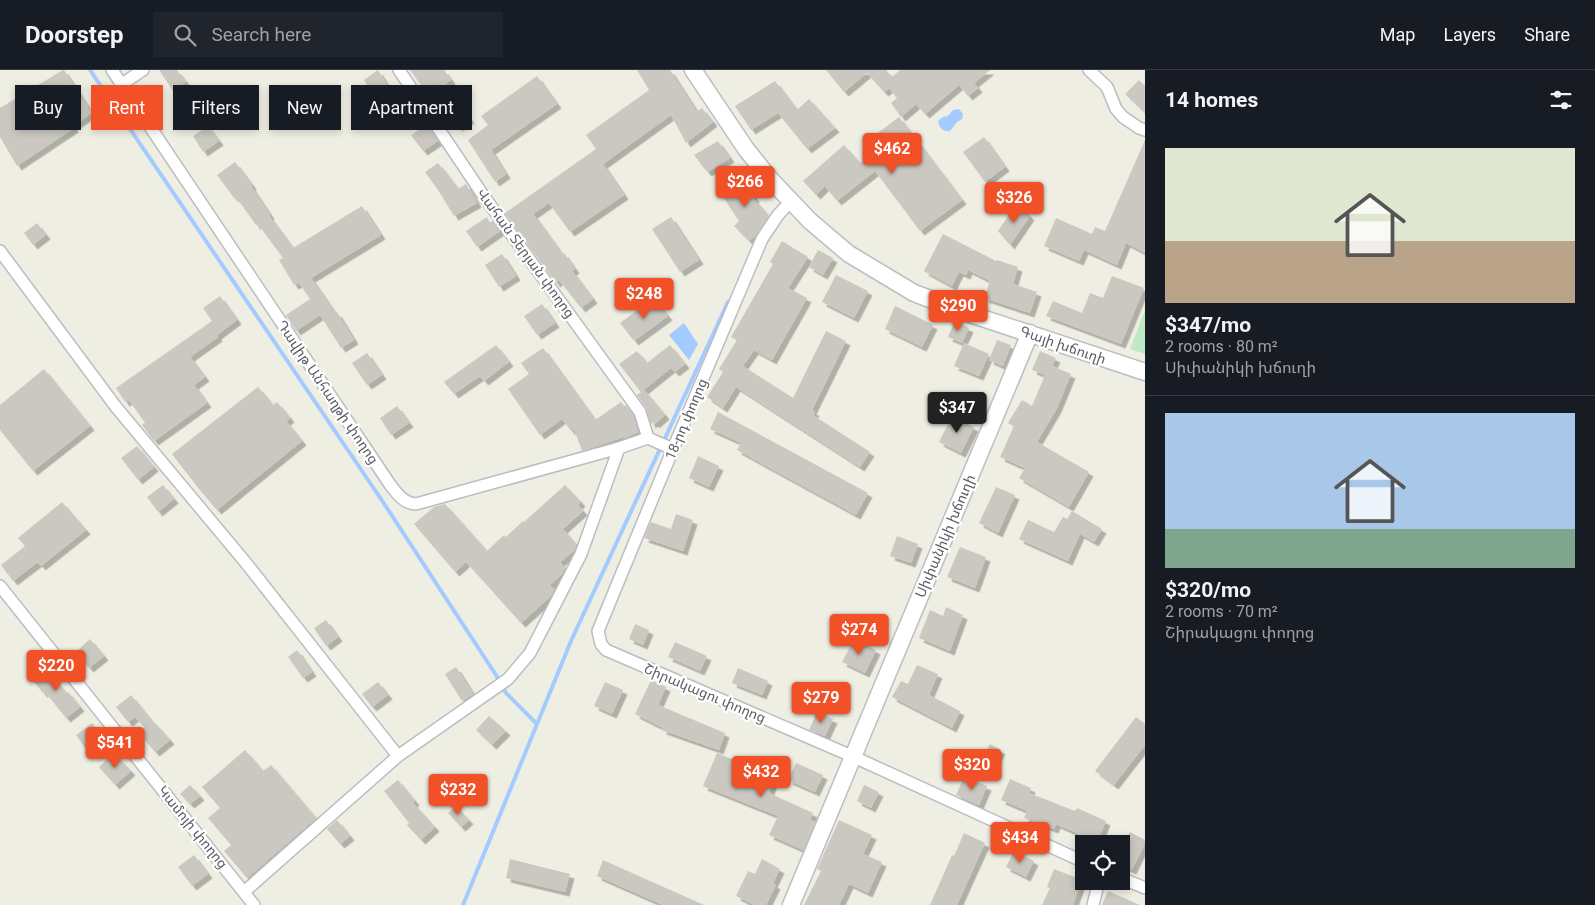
<!DOCTYPE html>
<html lang="en">
<head>
<meta charset="utf-8">
<style>
  body { margin:0; font-family:Roboto,"Noto Sans Armenian",sans-serif; background:#20242c; color:#f1f3f6; height:100vh; display:flex; flex-direction:column; font-size:19px; white-space:nowrap }
  * { box-sizing:border-box; margin:0 }
  p { font-size:16px; color:#9ea1a6 }
  .icon { flex:none; width:28px; height:28px; fill:none; stroke:currentColor; stroke-width:2; stroke-linecap:round; stroke-linejoin:round }
  .map { position:relative; flex:1; overflow:hidden }
  .details { display:flex; flex-direction:column; background:#171b24; width:450px }
  .details>* { flex:none }
  .top-card { position:absolute; left:15px; top:15px; width:475px; height:45px; display:flex; gap:10px }
  .controls { position:absolute; left:1075px; top:765px; display:grid; gap:10px }
  .controls a { display:grid; place-items:center; width:55px; height:55px; border-radius:0px; background:#171b24; box-shadow:0 2px 8px #0003; font-size:25px }
  .price { position:absolute; translate:-50% -42px; padding:0 11px; border-radius:5px; background:#f25027; color:#fff; font-size:16px; line-height:32px; filter:drop-shadow(0 1px 2px #0008) }
  .price::after { content:''; position:absolute; left:50%; top:30px; width:15px; height:11px; margin-left:-8px; background:inherit; clip-path:polygon(0 0,100% 0,50% 100%) }
  .price.on { background:#222; color:#fff }
  ul { padding:0; list-style:none }
  li { display:grid; align-content:center; gap:10px; height:265px; padding:0 20px }
  li+li { border-top:1px solid #363941 }
  li span { display:grid; place-items:center; height:155px; border-radius:0px; color:#555 }
  li>.icon { margin-inline-start:auto }
  span .icon { width:90px; height:90px; fill:#fffc; stroke-width:1 }
  li b { font-size:21px }
  h2 { display:flex; justify-content:space-between; align-items:center; height:60px; padding:0 20px; font-size:21px }
  .pill { padding:0 18px; border-radius:0px; background:#171b24; box-shadow:0 2px 8px #0003; font-size:18px; line-height:45px }
  .pill.on { background:#f25027; color:#fff }
  header { display:flex; align-items:center; gap:30px; box-sizing:border-box; height:70px; padding:0 25px; background:#171b24; border-bottom:1px solid #363941 }
  header strong { font-size:24px }
  nav { display:flex; gap:28px; margin-inline-start:auto; font-size:18px }
  .search { width:350px; height:45px; background:#20242c; display:flex; align-items:center; gap:12px; box-sizing:border-box; padding:0 18px; border-radius:0px; color:#9ea1a6; font-size:19px }
  main { display:flex; flex:1; min-height:0 }
  .map>svg:first-child { display:block }
</style>
</head>
<body>
<header>
<strong>Doorstep</strong>
<div class="search"><svg class="icon" aria-label="search" viewBox="0 0 24 24"><circle cx="10" cy="10" r="6"/><path d="M15 15l6 6"/></svg>Search here</div>
<nav><a>Map</a><a>Layers</a><a>Share</a></nav>
</header>
<main>
<div class="map">
<svg width="1145" height="835" viewBox="0 0 1145 835">
  <defs>
    <filter id="shadow"><feDropShadow dx="4.5" dy="4.5" stdDeviation="0" flood-color="#0004"/></filter>
  </defs>
  <rect width="100%" height="100%" fill="#efeee3"/>
  <path fill="#bfe8c4" d="M1145,240V284L1130,279Z"/>
  <path fill="#a3cbff" d="M959,39L963,44L962,49L957,52L950,61C943,62 939,58 938,51L943,47L948,46L953,40Z
    M684,253L698,274L689,290L669,265Z"/>
  <g fill="none" stroke-linecap="round" stroke-linejoin="round">
    <path stroke="#a3cbff" stroke-width="4" d="M90,0L383,432L496,605L506,623L537,654
      M463,835L571,571L728,232"/>
  </g>
  <path fill="#cac8c0" filter="url(#shadow)" d="M63,0H64L92,43L73,56L74,58L17,96L0,67V38Z
    M159,0H177L186,12L173,21Z
    M378,0L387,15L373,24L364,10Z
    M410,0H444L451,10L445,14L470,49L458,57L428,14L423,18Z
    M637,0H670L697,42L702,38L713,52L686,73L671,45L603,94L624,125L570,162L549,133L533,144L562,184L564,183L575,199L572,201L593,229L581,238L559,210L556,213L505,143L596,79L586,65L649,20Z
    M826,0H886L892,7L900,0H990L974,13L978,18L968,26L959,15L925,44L916,34L901,47L891,33L897,28L889,18L884,22L867,3L844,22Z
    M537,6L557,34L491,80L506,104L495,112L468,70L488,55L481,46Z
    M1139,10L1145,16V43L1125,24Z
    M775,11L797,40L809,29L835,58L807,79L778,43L751,60L735,36Z
    M397,33L406,46L395,53L386,41Z
    M899,47L962,130L920,161L875,101L837,131L825,116L816,125L803,111L844,75L860,93L879,79L871,68Z
    M427,55L438,71L423,81L411,65Z
    M208,56L219,71L203,82L193,66Z
    M984,67L1005,97L985,112L963,82Z
    M1145,70V183L1126,173L1117,195L1084,180L1079,191L1044,176L1056,148L1092,164L1095,157L1105,161Z
    M718,71L730,88L707,102L694,85Z
    M235,92L252,115L251,116L270,145L269,146L293,178L362,136L381,165L311,208L335,243L337,242L354,270L341,278L320,245L296,261L286,245L310,229L299,213L294,215L279,190L283,188L258,154L256,155L236,127L234,128L217,105Z
    M438,93L458,119L466,114L477,133L454,146L438,120L425,102Z
    M741,107L755,128L754,129L769,146L756,165L749,171L734,156L739,151L719,121Z
    M1017,133L1030,146L1010,175L998,161Z
    M487,147L490,153L493,151L500,161L477,177L466,161Z
    M671,147L699,190L680,202L652,159Z
    M37,153L46,165L33,175L24,163Z
    M943,164L996,191L997,190L1018,197L1013,214L1037,222L1030,243L984,228L990,211L968,200L966,205L959,202L952,216L924,201Z
    M782,171L808,187L788,218L807,228L772,290L754,280L743,296L793,328L826,261L846,271L812,340L815,342L813,345L870,382L860,397L736,317L723,338L707,327L723,302L719,299L737,270L731,267L773,194L770,192Z
    M818,180L833,188L823,205L809,197Z
    M502,184L516,206L499,217L485,195Z
    M836,205L868,221L854,248L822,232Z
    M1112,206L1144,218L1121,274L1046,246L1053,231L1082,243L1090,223L1103,228Z
    M220,226L237,250L217,265L218,267L190,287L205,307L194,315L207,333L154,371L142,355L145,353L129,330L125,332L116,318L212,251L203,238Z
    M654,228L668,246L634,271L620,253Z
    M542,234L555,253L537,265L524,246Z
    M895,236L933,255L922,277L885,259Z
    M955,251L969,258L962,273L948,267Z
    M997,270L1011,275L1003,296L989,290Z
    M964,273L989,284L979,306L954,296Z
    M496,275L509,292L484,311L480,306L454,324L444,312Z
    M670,275L685,294L675,302L671,298L641,322L619,294L637,281L647,293Z
    M543,278L595,350L621,332L624,336L626,335L633,345L638,362L625,368L624,367L582,381L574,359L571,361L562,349L540,365L508,319L529,304L521,293Z
    M1040,281L1056,288L1052,296L1071,304L1057,338L1037,372L1089,402L1069,437L1019,408L1025,398L1000,387L1014,356L1008,353L1022,330L1032,336L1045,305L1032,300Z
    M367,283L382,305L367,315L352,293Z
    M44,299L90,356L33,401L0,360V335Z
    M258,317L273,335L277,332L290,348L286,351L302,371L217,440L199,419L172,384Z
    M644,320L665,345L655,354L654,352L651,354L646,338L637,325Z
    M397,336L409,353L391,365L380,348Z
    M718,342L868,423L856,445L737,380L741,373L710,359Z
    M952,346L974,357L961,383L939,372Z
    M137,376L154,397L138,410L121,388Z
    M698,386L719,396L709,417L689,408Z
    M163,415L174,429L158,442L147,427Z
    M565,415L581,432L578,435L583,441L563,459L576,474L575,480L560,492L565,498L562,504L550,515L554,520L550,527L521,553L466,492L455,502L414,454L434,437L445,434L487,481L504,465L506,467L523,451L524,452Z
    M996,417L1015,425L998,463L979,453Z
    M62,432L86,460L41,496L38,492L13,511L1,495L25,476L18,468Z
    M1072,441L1102,459L1094,472L1080,464L1068,491L1019,469L1028,450L1054,462L1063,447L1067,449Z
    M676,444L693,450L683,481L644,468L651,452L671,459Z
    M897,466L918,474L911,493L890,486Z
    M960,477L986,487L975,518L947,507Z
    M946,537L963,545L950,581L919,568L930,540L943,546Z
    M326,550L338,567L326,576L314,558Z
    M635,554L649,560L643,575L629,569Z
    M90,569L104,586L89,598L76,582Z
    M854,569L876,580L865,603L842,592Z
    M675,572L707,586L700,601L668,587Z
    M297,580L312,602L303,608L288,587Z
    M917,595L938,604L929,625L960,641L952,658L892,627L901,611L908,614Z
    M45,597L66,623L68,622L80,637L66,648L45,622L43,623L31,608Z
    M456,597L473,624L462,631L445,604Z
    M738,598L768,611L762,625L732,613Z
    M651,610L666,617L658,635L725,663L719,680L662,660L663,658L635,644Z
    M378,612L388,625L372,637L362,624Z
    M605,612L623,620L612,644L594,636Z
    M131,625L155,655L156,654L170,670L155,682L138,662L144,657L135,647L128,652L116,637Z
    M817,642L833,649L825,666L809,660Z
    M489,646L506,661L492,675L476,660Z
    M1136,647L1145,654V675L1114,715L1095,701Z
    M92,653L104,670L88,682L76,665Z
    M990,674L1001,680L995,691L984,685Z
    M245,680L263,701L271,695L316,748L247,808L224,781L231,775L208,748L220,738L202,717Z
    M114,683L131,701L115,715L99,697Z
    M717,683L775,707L769,723L813,743L810,750L815,752L803,780L769,765L778,746L703,716Z
    M796,693L823,705L815,722L788,710Z
    M964,707L987,716L979,735L956,725Z
    M1010,709L1031,718L1029,723L1075,741L1077,738L1106,751L1097,772L1056,754L1054,759L1024,748L1027,741L1001,730Z
    M398,710L415,731L413,733L435,757L421,770L407,755L409,753L384,721Z
    M190,715L200,726L190,734L180,724Z
    M864,715L879,722L871,738L857,731Z
    M456,736L469,750L461,757L448,743Z
    M337,750L350,766L340,774L327,759Z
    M839,750L872,765L863,784L882,792L868,823L849,814L839,835H804L821,801L817,799Z
    M1130,762L1145,770V773L1132,800L1121,795V781Z
    M964,763L985,773L957,835H930L952,785L954,786Z
    M1014,781L1034,791L1026,807L1006,797Z
    M194,785L208,804L192,816L178,797Z
    M510,789L570,804L565,822L506,808Z
    M762,789L780,799L773,813L776,815L766,835H754L736,826L748,801L755,804Z
    M603,790L704,835H663L597,806Z
    M1054,799L1082,810L1073,835H1042L1050,818L1047,817Z
    M1108,821L1140,835H1102Z"/>
  <g fill="none" stroke-linecap="round" stroke-linejoin="round">
    <defs>
      <path id="street" d="M112,0L391,416C399,426 404,433 416,434L619,378L648,368
        M399,0L483,125L640,342L648,368
        M1089,0L1107,17L1116,39L1123,47L1139,58L1145,60
        M122,14L143,0
        M791,131L778,145L762,169L673,379L598,561L601,574L606,580L854,687L1084,792
        M0,181L116,337L246,493L398,686
        M648,368L673,379
        M0,516L254,835
        M1121,808L1145,818
        M244,822L398,686L508,609L530,583L581,484L619,378
        M1093,835L1099,811"/>
      <path id="secondary" d="M693,0L746,79L770,109L810,151L849,184L914,223L967,243L1145,302
        M791,835L1030,263"/>
    </defs>
    <use href="#street" stroke="#bbbdc3" stroke-width="14"/>
    <use href="#secondary" stroke="#bcbec5" stroke-width="19"/>
    <use href="#street" stroke="#fff" stroke-width="11"/>
    <use href="#secondary" stroke="#fff" stroke-width="16"/>
  </g>
  <g text-anchor="middle" dominant-baseline="central" stroke-width="4.5" stroke-linejoin="round" paint-order="stroke">
    <g font-size="14" fill="#5b5e65" stroke="#fff">
      <text transform="translate(526 183) rotate(54)">Վահան Տերյան փողոց</text>
      <text transform="translate(1063 275) rotate(19)">Գայի խճուղի</text>
      <text transform="translate(328 322) rotate(56)">Դավիթ Անհաղթի փողոց</text>
      <text transform="translate(686 349) rotate(-67)">18-րդ փողոց</text>
      <text transform="translate(945 466) rotate(-67)">Սիփանիկի խճուղի</text>
      <text transform="translate(705 623) rotate(23)">Շիրակացու փողոց</text>
      <text transform="translate(193 757) rotate(51)">Կամոյի փողոց</text>
    </g>
  </g>
</svg>
<div class="controls">
<a><svg class="icon" aria-label="locate" viewBox="0 0 24 24"><circle cx="12" cy="12" r="6"/><path d="M12 2v4M12 18v4M2 12h4M18 12h4"/></svg></a>
</div>
<b class="price" style="left:892px;top:105px">$462</b>
<b class="price" style="left:745px;top:138px">$266</b>
<b class="price" style="left:1014px;top:154px">$326</b>
<b class="price" style="left:644px;top:250px">$248</b>
<b class="price" style="left:958px;top:262px">$290</b>
<b class="price on" style="left:957px;top:364px">$347</b>
<b class="price" style="left:859px;top:586px">$274</b>
<b class="price" style="left:56px;top:622px">$220</b>
<b class="price" style="left:821px;top:654px">$279</b>
<b class="price" style="left:115px;top:699px">$541</b>
<b class="price" style="left:972px;top:721px">$320</b>
<b class="price" style="left:761px;top:728px">$432</b>
<b class="price" style="left:458px;top:746px">$232</b>
<b class="price" style="left:1020px;top:794px">$434</b>
<div class="top-card">
<a class="pill">Buy</a>
<a class="pill on">Rent</a>
<a class="pill">Filters</a>
<a class="pill">New</a>
<a class="pill">Apartment</a>
</div>
</div>
<section class="details">
<h2>14 homes<svg class="icon" aria-label="filters" viewBox="0 0 24 24"><path d="M4 7h16M4 17h16"/><circle cx="9" cy="7" r="2"/><circle cx="15" cy="17" r="2"/></svg></h2>
<ul>
<li><span style="background:linear-gradient(#dfe7d0 60%,#b9a48a 0)"><svg class="icon" aria-label="home" viewBox="0 0 24 24"><path d="M3 11l9-7 9 7M6 9v11h12V9"/></svg></span><div><b>$347/mo</b><p>2 rooms · 80 m²</p><p>Սիփանիկի խճուղի</p></div></li>
<li><span style="background:linear-gradient(#a9c7e8 75%,#7fa58c 0)"><svg class="icon" aria-label="home" viewBox="0 0 24 24"><path d="M3 11l9-7 9 7M6 9v11h12V9"/></svg></span><div><b>$320/mo</b><p>2 rooms · 70 m²</p><p>Շիրակացու փողոց</p></div></li>
</ul>
</section>
</main>
</body>
</html>
